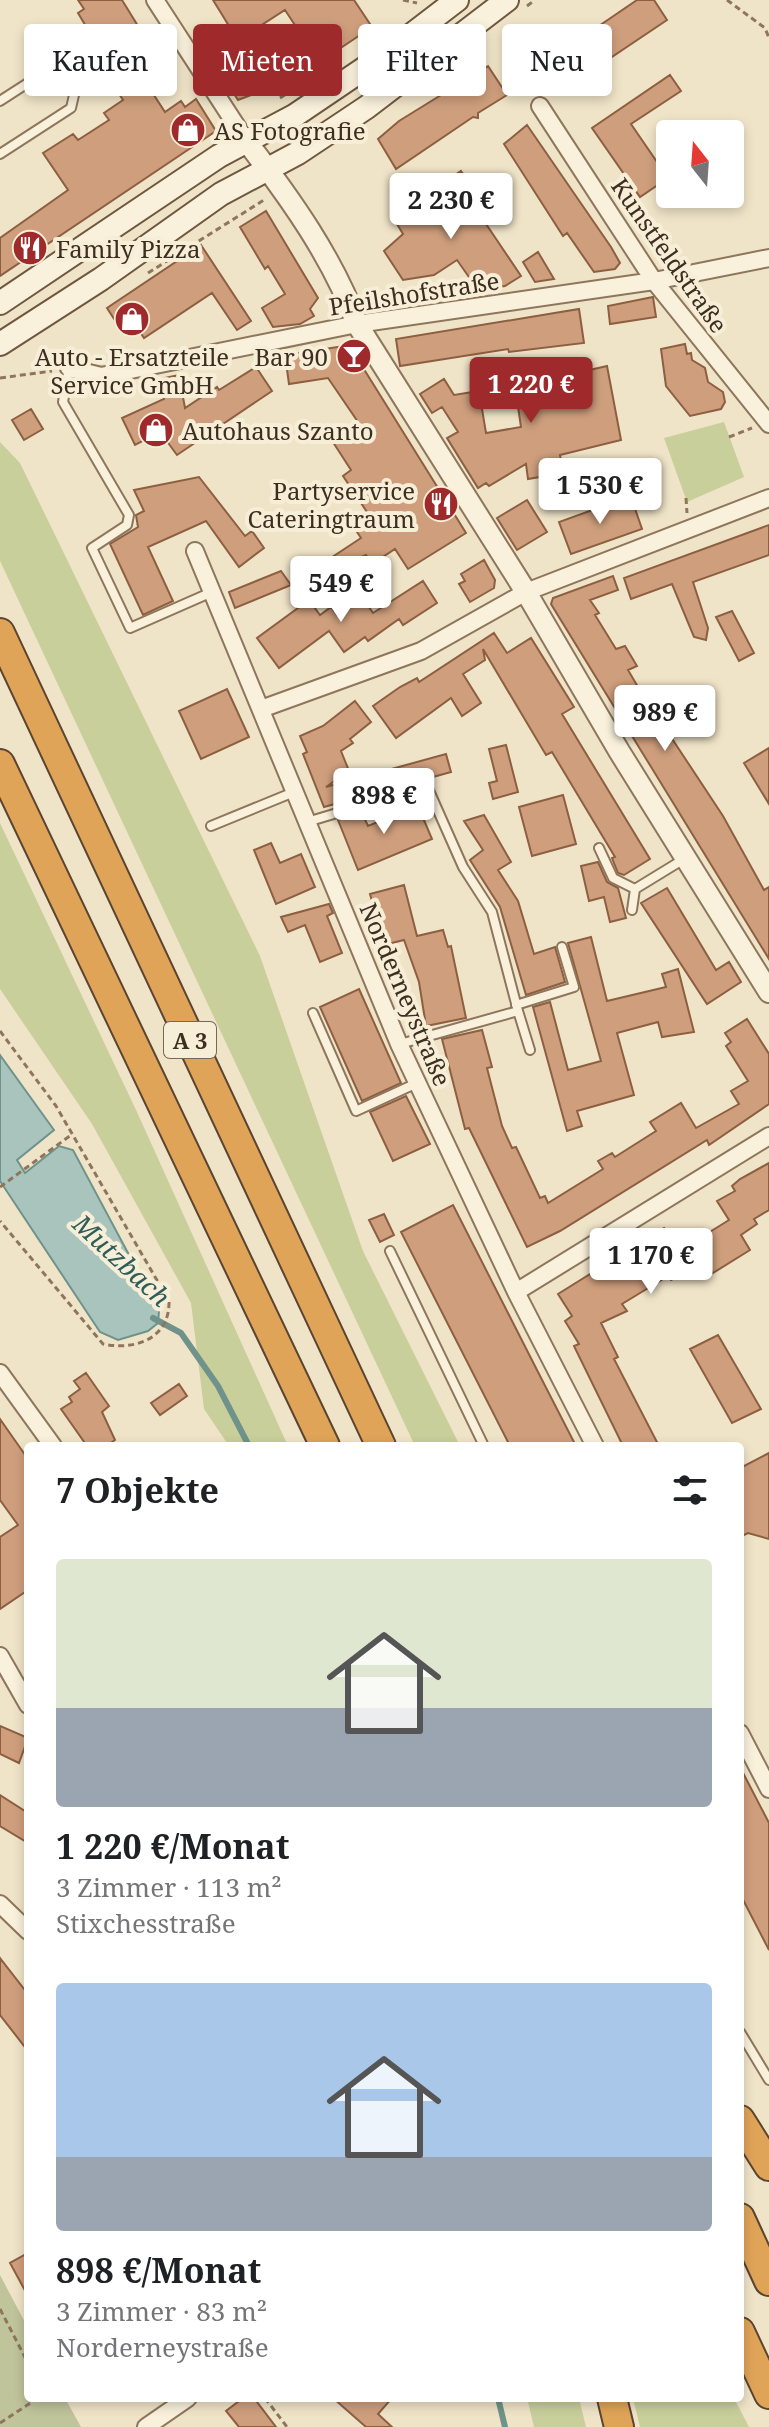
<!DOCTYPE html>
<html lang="de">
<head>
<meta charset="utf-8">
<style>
  body { margin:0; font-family:"Noto Serif",serif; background:#f6f6f6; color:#202124; height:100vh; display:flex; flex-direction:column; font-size:30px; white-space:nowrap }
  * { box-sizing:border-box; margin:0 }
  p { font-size:26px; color:#757577 }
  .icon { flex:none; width:44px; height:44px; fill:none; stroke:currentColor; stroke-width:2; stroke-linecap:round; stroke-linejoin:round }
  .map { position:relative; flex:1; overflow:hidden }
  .sheet { position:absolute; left:24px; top:1442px; width:720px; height:960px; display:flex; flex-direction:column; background:#fff; border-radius:8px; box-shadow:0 4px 12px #0003 }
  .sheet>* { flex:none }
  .hud { position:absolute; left:24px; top:24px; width:722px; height:72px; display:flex; gap:16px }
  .needle { width:52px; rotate:343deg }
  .buttons { position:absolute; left:656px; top:120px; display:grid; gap:16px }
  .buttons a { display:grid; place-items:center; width:88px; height:88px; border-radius:8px; background:#fff; box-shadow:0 4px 12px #0003; font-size:40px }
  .price { position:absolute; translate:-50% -68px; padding:0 18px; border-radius:8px; background:#fff; color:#222; font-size:26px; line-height:52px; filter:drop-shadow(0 2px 4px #0008) }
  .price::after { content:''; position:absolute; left:50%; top:48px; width:24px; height:18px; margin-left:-12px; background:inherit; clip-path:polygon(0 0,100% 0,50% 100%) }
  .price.selected { background:#9e2a2b; color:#fff }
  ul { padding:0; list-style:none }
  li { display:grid; align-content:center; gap:16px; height:424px; padding:0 32px }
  li span { display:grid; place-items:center; height:248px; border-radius:8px; color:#555 }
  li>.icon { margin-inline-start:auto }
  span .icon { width:144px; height:144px; fill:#fffc; stroke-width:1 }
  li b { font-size:34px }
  h2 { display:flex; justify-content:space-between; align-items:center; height:96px; padding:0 32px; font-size:34px }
  .pill { padding:0 28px; border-radius:8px; background:#fff; box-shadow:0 4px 12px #0003; font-size:28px; line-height:72px }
  .pill.selected { background:#9e2a2b; color:#fff }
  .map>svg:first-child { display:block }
</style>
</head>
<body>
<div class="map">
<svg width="769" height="2427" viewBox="0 0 769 2427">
  <rect width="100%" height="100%" fill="#f0e4c8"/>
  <path fill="#c9cf9b" d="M724,422L744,477L687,502L664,438Z
    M0,442L20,463L260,956L363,1251L460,1446H415L0,561Z
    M0,823L137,1112L288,1446H229L204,1409L191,1303L92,1124L0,989Z
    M527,2398H579L586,2427H534Z
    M633,2398H734L749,2427H640Z"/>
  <path fill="#bfc49a" d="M0,2275L28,2328V2398H65L81,2427H0Z"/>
  <path fill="#a9c4bc" stroke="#6f938a" stroke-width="2" d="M0,1055L54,1130L17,1160L25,1173L59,1146L73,1150L159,1311L158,1323L148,1331L118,1340L100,1332L0,1181Z"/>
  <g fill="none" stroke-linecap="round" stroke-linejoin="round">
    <path stroke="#6f938a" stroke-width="6" d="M153,1318L181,1333L218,1386L249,1446
      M498,2398L505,2427"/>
  </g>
  <path fill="#cf9f7d" stroke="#8d5f41" stroke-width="2" fill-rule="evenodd" d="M78,0H122L146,39L115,58L106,45L100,49L90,33L78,13L84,9Z
    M213,0H354L372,27L272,94L269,90L261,95L259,92L238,100L210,56L237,39ZM285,10L310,48L279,69L254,30Z
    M637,0H654L667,20L570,85L552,58Z
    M488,66L507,95L478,113V118L473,117L396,169L378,139L399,121Z
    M137,69L165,112L181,101L185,107L196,99L216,131L0,276V238L68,190L43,153L73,134L78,140L109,120L104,113L123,100L115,88Z
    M670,75L681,91L631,124L668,178L640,197L592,128Z
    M527,125L611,247L620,263L615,269L594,272L567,233L563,236L504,144Z
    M461,171L485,207L478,212L521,276L505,286L478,290L457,260L434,275L403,280L384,251L403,234L391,214L414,200L425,219L457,198L446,181Z
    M266,211L318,298L310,309L314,316L300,324L273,327L262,308L285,294L268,266L265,269L240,227Z
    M201,245L251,321L237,330L212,293L144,338L140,332L120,328L107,308Z
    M538,252L554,279L535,282L523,262Z
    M653,297L656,317L610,324L608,306Z
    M579,309L584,343L509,352L508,349L400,366L396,339Z
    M685,344L687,354L691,353L692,360L705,368L708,382L723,392L725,402L721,409L690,416L666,386L661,349Z
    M344,346L352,350L466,533L408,569L395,549L372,564L366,555L320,574L317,567L361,538L351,523L367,512L343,476L351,470L331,439L358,422L328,378L289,384L285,355Z
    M607,366L621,440L560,455L563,473L528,479L526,464L489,486L486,483L478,488L447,438L458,432L442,407L432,413L420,394L444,379L454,395L479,391L486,433L521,427L516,393L525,392L524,385Z
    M256,367L272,391L177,455L160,432L135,445L122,418L164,399L160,379L179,375L185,408L217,387L219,390Z
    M31,409L43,429L24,440L12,420Z
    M199,477L245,536L252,531L264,548L239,567L206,521L148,547L173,601L143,615L110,544L138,527L136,515L144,511L134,490Z
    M623,499L625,503L632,500L642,529L571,554L559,522Z
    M527,500L547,532L517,550L497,518Z
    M769,525V555L693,582L708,628L706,640L694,637L672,584L631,599L624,578Z
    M484,560L495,580L494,588L470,602L459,584L465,581L461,574Z
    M281,571L291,585L235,608L229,592Z
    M613,576L618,590L590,600L599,613L595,615L616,649L625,646L637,666L628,670L651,709L680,693L692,713L665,728L723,816L764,890L769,887V959L551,604L553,598Z
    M423,581L437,603L403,625L399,619L368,641L365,637L344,652L329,631L279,668L257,638L309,600L320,615L331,607L337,615L362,597L373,613Z
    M732,611L754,653L739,661L716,617Z
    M494,633L507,653L531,638L574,707L562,714L650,859L624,875L618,873L612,858L615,857L552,752L546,755L483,649L485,660L463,674L481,703L462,716L451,698L396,738L373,706L400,687L417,678L419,682Z
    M227,689L249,737L201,759L179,711Z
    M355,701L371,722L350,739L353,743L341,751L349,771L326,787L446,754L451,772L324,807L303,754L307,752L300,736L323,726Z
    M506,745L518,792L493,799L489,783L497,781L489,749Z
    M769,748V804L744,763Z
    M563,795L576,844L532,856L519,807Z
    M418,806L432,839L358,870L338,820L362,813L368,826Z
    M484,815L511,862L498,870L518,901L534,954L555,947L565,982L526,995L500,907L470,860L483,850L464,821Z
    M271,843L280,863L301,854L315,887L276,904L254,850Z
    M598,862L607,882L618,888L626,918L610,922L604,897L589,901L581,866Z
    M404,885L417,936L443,930L448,947L451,946L466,1018L426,1026L419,982L404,940L384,945L370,894Z
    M667,888L716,970L729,962L741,982L707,1004L641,903Z
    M329,904L333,913L327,916L342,953L320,962L305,925L288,932L281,917Z
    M591,937L607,1001L666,987L662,974L678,969L694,1032L662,1037L658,1022L617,1033L634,1095L577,1111L582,1126L567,1131L533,1007L550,1002L568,1070L601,1061L568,943Z
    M359,989L401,1083L362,1101L320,1007Z
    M747,1019L769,1054V1104L709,1145L707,1140L560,1231L527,1247L469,1128L465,1129L442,1039L482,1030L492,1067L487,1068L502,1126L512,1148L516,1147L540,1198L545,1196L548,1203L603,1169L598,1161L612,1153L615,1157L656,1131L650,1122L681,1103L696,1128L739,1104L731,1091L748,1081L726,1046L731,1042L725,1033Z
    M406,1096L430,1144L393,1161L370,1112Z
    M769,1163V1210L754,1219L757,1224L741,1235L750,1250L713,1273L706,1262L671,1280L668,1276L622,1304L627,1311L601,1323L618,1357L614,1359L659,1446H623L574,1346L579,1344L565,1321L572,1316L558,1294L664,1228L679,1251L729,1220L717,1201L735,1191L732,1186L740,1179Z
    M453,1205L538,1372L576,1446H510L401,1232Z
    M384,1214L394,1235L380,1242L369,1220Z
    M718,1335L761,1409L732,1423L690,1349Z
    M86,1373L109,1406L102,1412L115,1440L106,1446H87L61,1409L72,1402L69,1397L80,1389L74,1381Z
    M179,1384L187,1396L160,1415L151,1403Z
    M0,1419L28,1459V1590L0,1609V1537L18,1525L0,1500Z
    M769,1453V1539L748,1533L740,1537V1468Z
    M0,1726L28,1738L19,1763L0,1754Z
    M740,1767L769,1823V1950L740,1894Z
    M0,1795L28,1813V1843L0,1826Z
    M0,1958L28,1994V2051L0,2015Z
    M28,2253V2296L10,2263Z
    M243,2398H254L276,2427H239L226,2411Z
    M333,2398H392L378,2414L392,2427H366Z"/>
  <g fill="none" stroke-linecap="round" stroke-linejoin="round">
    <defs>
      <path id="service" d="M0,101L34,79L77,82L136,62L176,34
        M0,154L71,108L77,82
        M69,368L63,402L129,515L127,525L92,548L130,628L212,592
        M307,822L427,786L463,867L492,912L518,1011
        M211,826L294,792
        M599,848L613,878L635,889
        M632,910L635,889L684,859
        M516,1005L574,987L562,947
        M313,1013L356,1111L417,1083
        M400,1044L518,1011L530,1050
        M390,1251L484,1446
        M740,2032L769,2080"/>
      <path id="minor" d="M155,0L247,142
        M540,106L654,281L769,424
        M69,368L101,376L357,324L654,281L769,258
        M195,551L399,1044L516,1292L595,1446
        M261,709L421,651L526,592L769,498
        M516,1292L769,1136
        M0,1373L53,1446
        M0,1656L28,1705
        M740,1733L769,1789
        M0,1904L28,1931
        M146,2427L188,2398"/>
      <path id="tertiary" d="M247,142C290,198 333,258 357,324L526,592L619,751L769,992"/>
      <path id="secondary" d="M0,303L219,156L294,116L393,49L457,0
        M0,344L101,279L221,194L298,153L367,107L507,0"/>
      <path id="motorway" d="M0,633L381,1446
        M0,764L325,1446
        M740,2120L769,2166
        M740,2218L769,2281
        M740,2332L769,2394
        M612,2398L619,2427"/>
    </defs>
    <use href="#service" stroke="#8d765c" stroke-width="12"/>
    <use href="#minor" stroke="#8d765c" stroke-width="20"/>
    <use href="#tertiary" stroke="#8d765c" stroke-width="24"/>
    <use href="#secondary" stroke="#6f573f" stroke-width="26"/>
    <use href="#motorway" stroke="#5b4430" stroke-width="32"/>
    <path stroke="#8d765c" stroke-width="3" stroke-dasharray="6 4" stroke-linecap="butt" d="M403,0L417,3
      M727,0L765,28L769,38
      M527,6L535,0
      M280,98L313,76
      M148,273L264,200
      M0,378L52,371
      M729,437L752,428
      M686,498L687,513
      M0,1031L56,1106L169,1301C170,1338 136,1351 103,1344L0,1221
      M0,1187L71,1135
      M0,2309L28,2363
      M265,2398L287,2427
      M0,2423L38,2398"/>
    <use href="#service" stroke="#faf1dc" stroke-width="8"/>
    <use href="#minor" stroke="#faf1dc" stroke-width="16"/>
    <use href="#tertiary" stroke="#faf1dc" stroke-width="20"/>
    <use href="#secondary" stroke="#faf1dc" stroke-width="22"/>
    <use href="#motorway" stroke="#e0a458" stroke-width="28"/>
  </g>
  <defs>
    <symbol id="shop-disc" viewBox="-11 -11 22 22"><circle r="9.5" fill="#9e2a2b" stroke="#f7eed8"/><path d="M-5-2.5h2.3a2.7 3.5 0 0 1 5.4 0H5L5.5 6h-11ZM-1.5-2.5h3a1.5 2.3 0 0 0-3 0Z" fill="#fff"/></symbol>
    <symbol id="restaurant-disc" viewBox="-11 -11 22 22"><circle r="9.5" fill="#9e2a2b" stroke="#f7eed8"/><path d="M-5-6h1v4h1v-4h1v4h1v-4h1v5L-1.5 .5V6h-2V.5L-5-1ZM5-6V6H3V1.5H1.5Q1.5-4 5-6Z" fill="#fff"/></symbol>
    <symbol id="bar-disc" viewBox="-11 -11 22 22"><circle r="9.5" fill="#9e2a2b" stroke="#f7eed8"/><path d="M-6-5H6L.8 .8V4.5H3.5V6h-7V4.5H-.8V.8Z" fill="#fff"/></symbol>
  </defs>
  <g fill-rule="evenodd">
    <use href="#shop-disc" x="168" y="110" width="40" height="40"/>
    <use href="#restaurant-disc" x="10" y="228" width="40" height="40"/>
    <use href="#shop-disc" x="112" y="299" width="40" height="40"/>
    <use href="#bar-disc" x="334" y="336" width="40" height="40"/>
    <use href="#shop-disc" x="136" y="410" width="40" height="40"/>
    <use href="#restaurant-disc" x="421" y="484" width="40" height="40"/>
  </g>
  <g text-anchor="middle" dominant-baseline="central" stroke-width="8" stroke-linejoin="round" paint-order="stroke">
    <rect fill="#f7eed8" stroke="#756857" stroke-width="2" x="164" y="1022" width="52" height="36" rx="6"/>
    <g font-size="22" font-weight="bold" fill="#3d2e20">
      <text x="190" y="1040">A 3</text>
    </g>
    <g font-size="24" fill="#3d2e20" stroke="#f7eed8" text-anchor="start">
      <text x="214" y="130">AS Fotografie</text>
      <text x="56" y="248">Family Pizza</text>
      <text x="132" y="356" text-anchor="middle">Auto - Ersatzteile<tspan x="132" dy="28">Service GmbH</tspan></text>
      <text x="328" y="356" text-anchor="end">Bar 90</text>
      <text x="182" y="430">Autohaus Szanto</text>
      <text x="415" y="490" text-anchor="end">Partyservice<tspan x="415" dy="28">Cateringtraum</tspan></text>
    </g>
    <g font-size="24" fill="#3d2e20" stroke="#f7eed8">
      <text transform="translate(670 255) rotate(55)">Kunstfeldstraße</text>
      <text transform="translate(414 293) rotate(-9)">Pfeilshofstraße</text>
      <text transform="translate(406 994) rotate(67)">Norderneystraße</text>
    </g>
    <g font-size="26" font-style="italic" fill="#2f5d5a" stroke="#f7eed8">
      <text transform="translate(122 1260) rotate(43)">Mutzbach</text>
    </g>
  </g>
</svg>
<div class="buttons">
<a><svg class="needle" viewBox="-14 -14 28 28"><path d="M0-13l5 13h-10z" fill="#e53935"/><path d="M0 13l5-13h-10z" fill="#757577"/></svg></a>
</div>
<b class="price" style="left:451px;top:241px">2 230 €</b>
<b class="price selected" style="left:531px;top:425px">1 220 €</b>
<b class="price" style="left:600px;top:526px">1 530 €</b>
<b class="price" style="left:341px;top:624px">549 €</b>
<b class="price" style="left:665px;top:753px">989 €</b>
<b class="price" style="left:384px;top:836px">898 €</b>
<b class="price" style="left:651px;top:1296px">1 170 €</b>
<div class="hud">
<a class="pill">Kaufen</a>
<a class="pill selected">Mieten</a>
<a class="pill">Filter</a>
<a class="pill">Neu</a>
</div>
<section class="sheet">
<h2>7 Objekte<svg class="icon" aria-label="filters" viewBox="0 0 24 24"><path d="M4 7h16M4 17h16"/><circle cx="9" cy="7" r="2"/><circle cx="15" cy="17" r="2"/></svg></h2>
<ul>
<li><span style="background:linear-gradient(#dfe7d0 60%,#9aa5b1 0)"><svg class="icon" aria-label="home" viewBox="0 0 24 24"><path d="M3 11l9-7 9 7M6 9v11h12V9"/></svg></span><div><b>1 220 €/Monat</b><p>3 Zimmer · 113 m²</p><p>Stixchesstraße</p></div></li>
<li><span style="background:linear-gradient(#a9c7e8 70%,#9aa5b1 0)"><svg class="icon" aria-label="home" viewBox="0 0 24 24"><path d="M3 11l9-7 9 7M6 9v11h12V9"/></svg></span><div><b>898 €/Monat</b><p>3 Zimmer · 83 m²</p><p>Norderneystraße</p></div></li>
</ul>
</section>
</div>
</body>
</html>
